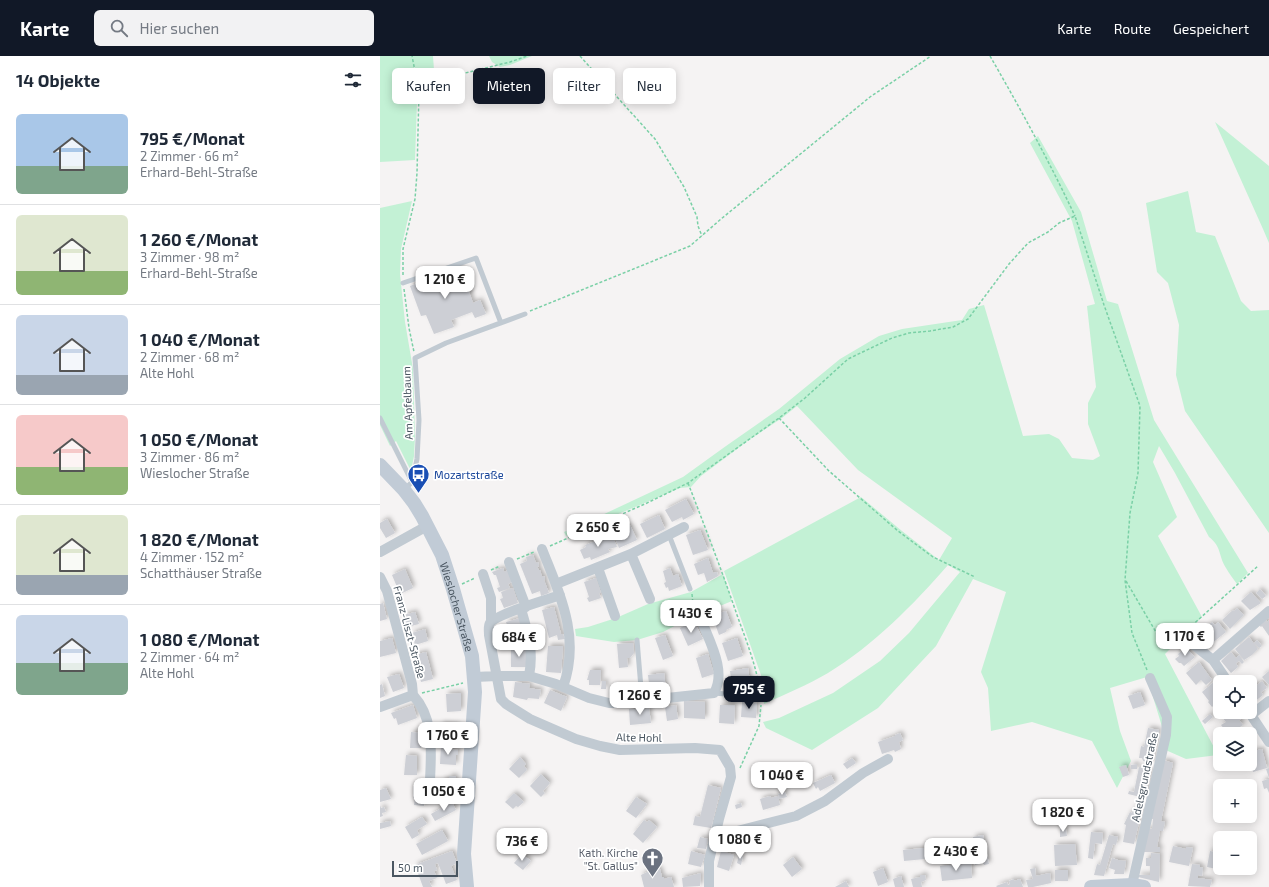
<!DOCTYPE html>
<html lang="de">
<head>
<meta charset="utf-8">
<style>
  body { margin:0; font-family:"Exo 2",sans-serif; background:#f2f2f3; color:#1f2937; height:100vh; display:flex; flex-direction:column; font-size:15px; white-space:nowrap }
  * { box-sizing:border-box; margin:0 }
  p { font-size:13px; color:#747a83 }
  .icon { flex:none; width:22px; height:22px; fill:none; stroke:currentColor; stroke-width:2; stroke-linecap:round; stroke-linejoin:round }
  .map { position:relative; flex:1; overflow:hidden }
  .panel { display:flex; flex-direction:column; background:#fff; width:380px }
  .panel>* { flex:none }
  .top-card { position:absolute; left:12px; top:12px; width:380px; height:36px; display:flex; gap:8px }
  .fabs { position:absolute; left:833px; top:619px; display:grid; gap:8px }
  .fabs a { display:grid; place-items:center; width:44px; height:44px; border-radius:6px; background:#fff; box-shadow:0 2px 10px #0003; font-size:20px }
  .scale { position:absolute; left:12px; bottom:10px; width:66px; box-sizing:border-box; padding-left:4px; border:2px solid #4a5661; border-top:0; font-size:11px; line-height:14px; white-space:nowrap; color:#4a5661; -webkit-text-stroke:3px #fff; paint-order:stroke }
  .price { position:absolute; translate:-50% -34px; padding:0 9px; border-radius:8px; background:#fff; color:#222; font-size:13px; line-height:26px; filter:drop-shadow(0 1px 2px #0008) }
  .price::after { content:''; position:absolute; left:50%; top:24px; width:12px; height:9px; margin-left:-6px; background:inherit; clip-path:polygon(0 0,100% 0,50% 100%) }
  .price.selected { background:#111827; color:#fff }
  ul { padding:0; list-style:none }
  li { display:flex; align-items:center; gap:12px; height:100px; padding:0 16px }
  li+li { border-top:1px solid #e0e1e3 }
  li span { display:grid; place-items:center; flex:none; width:112px; height:80px; border-radius:6px; color:#555 }
  li>.icon { margin-inline-start:auto }
  span .icon { width:48px; height:48px; fill:#fffc; stroke-width:1 }
  li b { font-size:17px }
  h2 { display:flex; justify-content:space-between; align-items:center; height:48px; padding:0 16px; font-size:17px }
  .chip { padding:0 14px; border-radius:6px; background:#fff; box-shadow:0 2px 10px #0003; font-size:14px; line-height:36px }
  .chip.selected { background:#111827; color:#fff }
  header { display:flex; align-items:center; gap:24px; box-sizing:border-box; height:56px; padding:0 20px; background:#111827; color:#fff }
  header strong { font-size:19px }
  nav { display:flex; gap:22px; margin-inline-start:auto; font-size:14px }
  .search { width:280px; height:36px; background:#f2f2f3; display:flex; align-items:center; gap:10px; box-sizing:border-box; padding:0 14px; border-radius:6px; color:#747a83; font-size:15px }
  main { display:flex; flex:1; min-height:0 }
  .map>svg:first-child { display:block }
</style>
</head>
<body>
<header>
<strong>Karte</strong>
<div class="search"><svg class="icon" aria-label="search" viewBox="0 0 24 24"><circle cx="10" cy="10" r="6"/><path d="M15 15l6 6"/></svg>Hier suchen</div>
<nav><a>Karte</a><a>Route</a><a>Gespeichert</a></nav>
</header>
<main>
<section class="panel">
<h2>14 Objekte<svg class="icon" aria-label="filters" viewBox="0 0 24 24"><path d="M4 7h16M4 17h16"/><circle cx="9" cy="7" r="2"/><circle cx="15" cy="17" r="2"/></svg></h2>
<ul>
<li><span style="background:linear-gradient(#a9c7e8 65%,#7fa58c 0)"><svg class="icon" aria-label="home" viewBox="0 0 24 24"><path d="M3 11l9-7 9 7M6 9v11h12V9"/></svg></span><div><b>795 €/Monat</b><p>2 Zimmer · 66 m²</p><p>Erhard-Behl-Straße</p></div></li>
<li><span style="background:linear-gradient(#dfe7d0 70%,#8fb573 0)"><svg class="icon" aria-label="home" viewBox="0 0 24 24"><path d="M3 11l9-7 9 7M6 9v11h12V9"/></svg></span><div><b>1 260 €/Monat</b><p>3 Zimmer · 98 m²</p><p>Erhard-Behl-Straße</p></div></li>
<li><span style="background:linear-gradient(#c9d6e8 75%,#9aa5b1 0)"><svg class="icon" aria-label="home" viewBox="0 0 24 24"><path d="M3 11l9-7 9 7M6 9v11h12V9"/></svg></span><div><b>1 040 €/Monat</b><p>2 Zimmer · 68 m²</p><p>Alte Hohl</p></div></li>
<li><span style="background:linear-gradient(#f6c9c9 65%,#8fb573 0)"><svg class="icon" aria-label="home" viewBox="0 0 24 24"><path d="M3 11l9-7 9 7M6 9v11h12V9"/></svg></span><div><b>1 050 €/Monat</b><p>3 Zimmer · 86 m²</p><p>Wieslocher Straße</p></div></li>
<li><span style="background:linear-gradient(#dfe7d0 75%,#9aa5b1 0)"><svg class="icon" aria-label="home" viewBox="0 0 24 24"><path d="M3 11l9-7 9 7M6 9v11h12V9"/></svg></span><div><b>1 820 €/Monat</b><p>4 Zimmer · 152 m²</p><p>Schatthäuser Straße</p></div></li>
<li><span style="background:linear-gradient(#c9d6e8 60%,#7fa58c 0)"><svg class="icon" aria-label="home" viewBox="0 0 24 24"><path d="M3 11l9-7 9 7M6 9v11h12V9"/></svg></span><div><b>1 080 €/Monat</b><p>2 Zimmer · 64 m²</p><p>Alte Hohl</p></div></li>
</ul>
</section>
<div class="map">
<svg width="889" height="831" viewBox="0 0 889 831">
  <defs>
    <filter id="shadow"><feDropShadow dx="2.5" dy="-2.5" stdDeviation="2" flood-color="#0004"/></filter>
  </defs>
  <rect width="100%" height="100%" fill="#f5f3f3"/>
  <path fill="#c3f1d5" d="M0,0H53L54,14L52,26L43,31L39,30L34,9L37,46L35,104L0,106Z
    M109,0H152L130,9L120,11L112,6Z
    M835,66L889,110V187L883,173Z
    M658,80L701,156L727,245L738,248L774,364L868,517L857,528C853,523 849,517 846,512C838,499 842,491 829,481L795,417L779,390L773,406L797,461L778,480L822,561L785,598L838,699L806,703L781,692L783,674L767,621L730,632L740,675L751,705L737,732L712,685L652,666L611,675L608,632L601,616L626,536L593,523L556,590L498,652L432,694L386,672L383,666L399,662L453,637L500,605L529,577L580,516L568,509C533,549 494,589 448,617C428,629 405,638 384,648L381,619L344,515L481,441L522,475L559,504L572,482L478,414L417,350L402,362L369,384L321,420L311,431L300,432L186,480L184,476L220,460L303,421L346,390L399,353L460,303L499,280L522,273L582,264L589,253L604,249L643,380L669,378L679,383L692,402L713,404L720,400L708,368V347L716,331L707,250L715,248L692,165L650,87Z
    M808,135L816,176L835,180L861,245L871,255L889,254V477L805,355L796,319L799,269L788,227L777,216L766,147Z
    M32,145L21,193L20,218L25,266L33,313L35,381L34,400L31,415L16,385L10,390L0,369V152Z
    M343,518L352,545L306,564L283,576L257,584L234,586L196,580L195,573L208,571L236,562L268,548L311,536Z"/>
  <path fill="#cdcfd5" filter="url(#shadow)" d="M80,211L93,247L100,244L106,258L95,262L92,256L71,264L74,271L54,278L46,259L41,260L30,230Z
    M306,443L314,458L303,464L302,461L292,466L285,454Z
    M279,459L285,473L267,482L260,468Z
    M7,463L15,477L6,482L0,472V467Z
    M250,469L257,484L239,492L233,477Z
    M320,474L328,494L313,499L306,479Z
    M224,482V483L229,482L230,485L234,483L237,491L228,493L230,496L211,504L210,501L204,503L200,494L206,491L205,489Z
    M153,499L156,507L158,506L159,510L157,511L159,514H160L162,521L164,520L165,522V524H164L169,537L161,540L160,535L152,538L140,508L147,505L146,501Z
    M328,502L333,517L337,516L338,520L327,526L324,517L318,519L314,508Z
    M123,512L124,516L128,514L132,526L128,528L130,532L119,536L117,532L120,531L116,519H114L112,516Z
    M290,512L293,520L298,518L302,530L289,535L288,531L286,532L284,527L286,526L283,515Z
    M25,513L33,532L20,538L12,519Z
    M216,522L221,537H219L221,542L209,546L207,542L209,541L204,526Z
    M133,532L138,547L124,552L120,543L123,542L121,536Z
    M880,533L886,540L882,543L876,537Z
    M871,536L881,547L870,554L861,545Z
    M3,547L7,563L0,565V548Z
    M174,551L181,578H183L185,583L178,584L177,579L169,582L162,554Z
    M857,552L864,559L850,573L842,564L853,554L854,555Z
    M346,555L352,571L346,574V576L339,579L332,559Z
    M35,556L39,568L27,571L24,559Z
    M140,562L144,573L131,576L129,571L128,572L126,566Z
    M885,562L887,566L889,564V580L882,570L881,571L878,568Z
    M314,565L323,583L308,590L300,572Z
    M832,566L835,569L838,566L846,576L831,588L820,576Z
    M45,573L48,585L35,589L32,577Z
    M285,579L293,600L283,604L275,582Z
    M869,581L878,593L872,599L864,604L855,593Z
    M12,582L16,597L0,601V585Z
    M357,582L363,600L348,605L342,587Z
    M877,584L882,590L879,592L874,587Z
    M253,587L254,597L250,602H247L248,611L239,612L237,588Z
    M168,590H183L181,617L166,616Z
    M131,592L148,593L147,611H131Z
    M803,594L804,595L808,594L815,601L804,610L801,607H799L795,603L799,600L798,598Z
    M46,596L53,623L41,626L34,599Z
    M851,596L856,602L859,599L864,606L862,608L859,605L856,607L858,611L851,617L841,605Z
    M328,598L334,618L322,622L316,602Z
    M819,606L832,624L826,629L821,624L816,629L806,617Z
    M368,612L370,626L352,629L350,615Z
    M210,614H221L220,629H209V624H207Z
    M889,615V629L882,621Z
    M284,617L286,634L270,636L268,619Z
    M19,618L24,632L13,636L7,621Z
    M222,625H226V633H221Z
    M835,625L840,630V644L832,651L828,646L829,645L822,636Z
    M882,625L887,632L881,636L883,639L874,646L870,641V630L874,627L876,630Z
    M135,626L150,628L149,632L161,634L159,643L148,642L147,644L133,641Z
    M2,628L5,640L0,642V629Z
    M170,634L187,641L181,655L164,647Z
    M760,636L765,649L753,653L748,640Z
    M81,637V655L67,656L66,638Z
    M304,645L325,646V663L304,662Z
    M362,646L377,647L376,662L361,661Z
    M33,649L37,662L18,669L16,662L14,663L11,657Z
    M296,649L298,663L287,665L285,651Z
    M340,649H355L354,668L339,667Z
    M259,653L269,652L271,667L250,669L249,653Z
    M849,656H854L856,659L858,658L861,663L859,664L863,669L855,674L858,678H842L841,677L845,674L841,669L846,666L842,661Z
    M830,658L833,661L825,668L822,665Z
    M61,668L78,669L77,683L61,682Z
    M768,672L779,674L772,708L763,705L762,702H759L761,690L764,691Z
    M31,676L42,677L41,692H30Z
    M520,677L523,684L519,686L521,693L515,696L514,694L502,698L498,686L515,680V679Z
    M61,689H70L69,693L78,694V699H76V709L60,708Z
    M882,693L887,712L873,716L871,708L865,710V708H870V696Z
    M26,699L37,700V719H24Z
    M140,701L146,708L144,710L147,714L139,722L129,713Z
    M472,702L476,707L467,713L463,708Z
    M783,704L793,707L781,765L785,766L783,775H780L777,791H780V796H763L768,772L772,773L773,763H770Z
    M757,708V713H751V709Z
    M746,709L749,719L743,721L739,711Z
    M759,711L771,713L765,742L748,738L749,735L754,736Z
    M889,712V722L886,713Z
    M161,718L170,727L163,735L165,737L161,741L150,730Z
    M451,719L455,727L440,735L438,731L436,733L433,727Z
    M69,720H76L75,733L62,732L63,723H69Z
    M889,723V737L887,732L884,733L882,725Z
    M328,729L341,732L331,772L313,769L315,760L320,761Z
    M33,730H45L44,750L34,749L35,742H33Z
    M6,732L11,743L0,746V734Z
    M405,736L407,741L399,743L398,738Z
    M134,737L144,746L138,751L136,750L133,753L125,746Z
    M390,740L391,742L398,740L400,749L383,754L380,743Z
    M256,741L267,748L256,762L246,755Z
    M72,746L76,754L55,765L51,758Z
    M361,747L362,751L356,753L355,749Z
    M0,749L1,752L4,751L6,756L2,757L3,760L0,761Z
    M754,751L762,753L754,788L743,786L746,769L744,768L750,756L752,757Z
    M42,761L47,768L37,774L39,779L32,783L25,771Z
    M264,764L267,766L269,764L277,771L263,787L253,778Z
    M10,765L11,770L0,773V767Z
    M680,773H686L687,780L680,781Z
    M62,774L68,785L42,799L36,788Z
    M711,776L723,777L722,788L715,787L713,803L708,802Z
    M603,779L609,808L604,809L603,807L595,809L592,796H596L593,781Z
    M729,779L738,781L736,789L733,788L724,820L714,819L717,808L720,809Z
    M320,781L328,783L326,793L317,792Z
    M695,788L697,809L675,810L674,789Z
    M793,790L806,793V791L813,792L809,810L789,806Z
    M544,792L545,803L524,805L523,794Z
    M72,795L77,807L71,810L77,824L66,828L58,807L55,808L57,814L54,815L57,822L49,825L52,831H43L35,809Z
    M311,795L325,799L321,811L308,808Z
    M341,795L354,799L349,815L337,811Z
    M830,795L840,797V812H842L841,814L827,811Z
    M771,797L780,798L779,826L758,821L759,819H770V810H766V802H771Z
    M142,798L151,805L143,814L134,807Z
    M359,799L363,800L361,809L357,807Z
    M413,801L422,813L412,821L403,809Z
    M732,802L738,804L746,805L744,818H734L735,814L729,812Z
    M591,807L592,822L562,825L560,810Z
    M812,808L820,809V811L823,812L822,820L818,819V822L832,824L830,831L808,830Z
    M275,812L280,813L282,821H284V823L291,821L294,831H264L261,819Z
    M503,812L508,826L498,830L493,816Z
    M655,812L656,820L670,817L671,827L653,831H648L646,824L653,823L650,813Z
    M675,814H688V825H675Z
    M321,817L320,830L303,831L302,822Z
    M540,819H545L546,824L541,826L542,831H533L531,823L540,821Z
    M521,820L524,831H515L513,823Z
    M634,823V825L640,823L643,831H617L616,830L627,826L628,829L630,828L629,825Z
    M466,825L469,831H455Z"/>
  <g fill="none" stroke-linecap="round" stroke-linejoin="round">
    <path stroke="#7ad0a6" stroke-width="1.5" stroke-dasharray="3 2" stroke-linecap="butt" d="M200,0L275,83L304,131L317,161L318,170L322,180
      M610,0C640,52 669,105 695,160
      M39,35L81,18L130,6L147,0
      M23,219V193L35,143L37,117L39,35L32,0
      M24,233L29,272L34,296
      M150,255L310,190L341,163L490,41L551,0
      M399,362L449,415L518,475L553,501L595,521
      M308,427C325,471 342,515 357,559C366,584 376,609 380,635
      M170,490L267,447L308,427L399,362L425,342L468,303L512,282L529,277L550,275L573,271L588,263L629,208L648,187L668,176L679,167L695,160L724,249L760,350L758,417L750,457L745,524L752,577L767,614
      M137,503L154,496
      M111,514L120,510
      M746,525L780,583L788,586L793,583
      M82,528L95,522
      M312,538L313,548L318,555
      M808,573L878,510
      M42,637L83,627
      M360,712L379,670L381,649"/>
    <path stroke="#c1cad2" stroke-width="5" d="M23,227L96,202L121,267
      M0,362L32,426
      M25,433L32,426L37,403L39,364L35,302L66,287L145,258
      M289,479L310,533
      M257,584L262,644
      M334,637L381,641"/>
    <path stroke="#c1cad2" stroke-width="10" d="M162,493C180,539 201,581 183,631
      M0,496L47,470
      M251,498L270,543
      M129,506L146,551
      M218,512L235,560
      M103,518L111,542V566
      M0,521L7,535L32,628L33,639
      M176,528L251,498L304,471
      M180,539C167,544 116,558 110,567C108,570 109,575 109,579L121,643L126,648L150,663L196,683L220,690L240,694L315,692L340,694L350,711L351,721L339,763L329,805V831
      M141,553C148,577 154,595 149,620
      M801,579L833,604L889,555
      M833,604L848,626
      M95,621L117,620H149L176,628L209,642L229,647H240L334,637C347,615 329,585 321,563
      M33,639C55,663 51,696 50,725
      M0,651L33,639
      M869,656L889,686
      M871,659L889,645
      M334,781L416,760L445,745L483,717L508,703
      M752,829L786,679L787,661L770,622"/>
    <g stroke="#c1cbd6" stroke-width="14">
      <path id="s1" d="M0,409L24,434L34,447L42,460L62,499L73,533L92,600L95,636L84,798L87,831"/>
      <path d="M711,831L752,829L764,831"/>
    </g>
  </g>
  <defs>
    <symbol id="bus-pin" viewBox="-11 -11 22 30"><path d="M0 17L-7.5 6A9.5 9.5 0 1 1 7.5 6Z" fill="#1a4fb4" stroke="#fff"/><path d="M-5-6H5V4H4V6H2V4H-2V6H-4V4H-5ZM-3.5-4V0h7V-4ZM-3.5 1.2v1.5H-2V1.2ZM2 1.2v1.5H3.5V1.2Z" fill="#fff"/></symbol>
    <symbol id="church-pin" viewBox="-11 -11 22 30"><path d="M0 17L-7.5 6A9.5 9.5 0 1 1 7.5 6Z" fill="#6b7280" stroke="#fff"/><path d="M-1.2-6h2.4v3.5h3.3v2.4h-3.3V6h-2.4V-.1h-3.3v-2.4h3.3Z" fill="#fff"/></symbol>
  </defs>
  <g fill-rule="evenodd">
    <use href="#bus-pin" x="26" y="406" width="25" height="34"/>
    <use href="#church-pin" x="260" y="790" width="25" height="34"/>
  </g>
  <g text-anchor="middle" dominant-baseline="central" stroke-width="3.5" stroke-linejoin="round" paint-order="stroke">
    <g font-size="11" fill="#4a5661" stroke="#fff">
      <text transform="translate(27 347) rotate(-92)">Am Apfelbaum</text>
      <text stroke="none"><textPath href="#s1" startOffset="164">Wieslocher Straße</textPath></text>
      <text transform="translate(30 576) rotate(75)">Franz-Liszt-Straße</text>
      <text transform="translate(259 681) rotate(1)">Alte Hohl</text>
      <text transform="translate(764 721) rotate(-78)">Adelsgrundstraße</text>
    </g>
    <g font-size="11" fill="#164399" stroke="#fff" text-anchor="start">
      <text x="54" y="418">Mozartstraße</text>
    </g>
    <g font-size="11" fill="#5b616d" stroke="#fff" text-anchor="end">
      <text x="258" y="796">Kath. Kirche<tspan x="258" dy="13">"St. Gallus"</tspan></text>
    </g>
  </g>
</svg>
<div class="fabs">
<a><svg class="icon" aria-label="locate" viewBox="0 0 24 24"><circle cx="12" cy="12" r="6"/><path d="M12 2v4M12 18v4M2 12h4M18 12h4"/></svg></a>
<a><svg class="icon" aria-label="layers" viewBox="0 0 24 24"><path d="M12 4l9 5-9 5-9-5zM3 14l9 5 9-5"/></svg></a>
<a>+</a>
<a>−</a>
</div>
<div class="scale">50 m</div>
<b class="price" style="left:65px;top:244px">1 210 €</b>
<b class="price" style="left:218px;top:492px">2 650 €</b>
<b class="price" style="left:311px;top:578px">1 430 €</b>
<b class="price" style="left:805px;top:601px">1 170 €</b>
<b class="price" style="left:139px;top:602px">684 €</b>
<b class="price selected" style="left:369px;top:654px">795 €</b>
<b class="price" style="left:260px;top:660px">1 260 €</b>
<b class="price" style="left:68px;top:700px">1 760 €</b>
<b class="price" style="left:402px;top:740px">1 040 €</b>
<b class="price" style="left:64px;top:756px">1 050 €</b>
<b class="price" style="left:683px;top:777px">1 820 €</b>
<b class="price" style="left:360px;top:804px">1 080 €</b>
<b class="price" style="left:142px;top:806px">736 €</b>
<b class="price" style="left:576px;top:816px">2 430 €</b>
<div class="top-card">
<a class="chip">Kaufen</a>
<a class="chip selected">Mieten</a>
<a class="chip">Filter</a>
<a class="chip">Neu</a>
</div>
</div>
</main>
</body>
</html>
